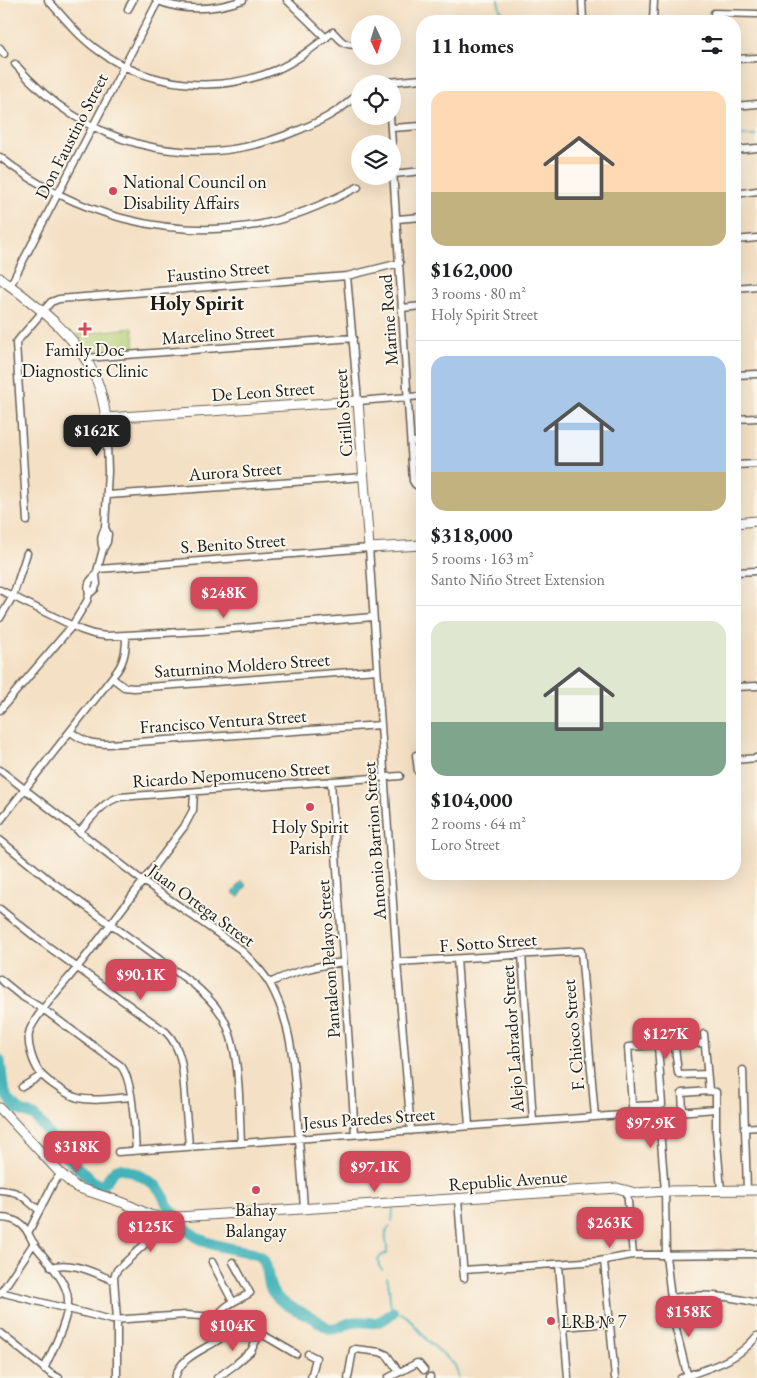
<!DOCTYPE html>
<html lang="en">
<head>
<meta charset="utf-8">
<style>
  body { margin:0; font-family:"EB Garamond",serif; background:#f2f2f2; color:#202124; height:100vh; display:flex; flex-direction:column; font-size:19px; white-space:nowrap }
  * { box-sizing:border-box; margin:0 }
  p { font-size:16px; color:#757577 }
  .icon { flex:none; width:28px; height:28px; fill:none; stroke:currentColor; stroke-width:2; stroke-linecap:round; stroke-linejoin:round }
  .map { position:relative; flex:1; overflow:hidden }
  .sheet { position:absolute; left:416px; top:15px; width:325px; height:865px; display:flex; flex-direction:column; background:#fff; border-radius:20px; box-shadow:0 5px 20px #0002 }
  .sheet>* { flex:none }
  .needle { width:32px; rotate:176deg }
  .fabs { position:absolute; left:351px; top:15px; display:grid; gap:10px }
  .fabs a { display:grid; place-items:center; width:50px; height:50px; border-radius:50%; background:#fff; box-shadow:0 5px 20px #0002; font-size:25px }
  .price { position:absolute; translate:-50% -42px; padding:0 11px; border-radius:10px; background:#d1495b; color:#fff; font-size:16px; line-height:32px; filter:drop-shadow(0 1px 2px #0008) }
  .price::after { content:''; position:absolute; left:50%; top:30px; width:15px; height:11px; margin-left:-8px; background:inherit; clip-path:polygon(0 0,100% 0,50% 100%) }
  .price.active { background:#222; color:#fff }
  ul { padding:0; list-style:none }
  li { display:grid; align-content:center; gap:10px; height:265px; padding:0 15px }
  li+li { border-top:1px solid #e0e0e0 }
  li span { display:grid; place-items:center; height:155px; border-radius:15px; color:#555 }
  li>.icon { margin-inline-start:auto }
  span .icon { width:90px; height:90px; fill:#fffc; stroke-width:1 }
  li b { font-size:21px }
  h2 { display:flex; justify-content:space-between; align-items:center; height:60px; padding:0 15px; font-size:21px }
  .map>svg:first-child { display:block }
</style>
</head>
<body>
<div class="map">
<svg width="757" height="1378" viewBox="0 0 757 1378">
  <rect width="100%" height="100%" fill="#fbf7ec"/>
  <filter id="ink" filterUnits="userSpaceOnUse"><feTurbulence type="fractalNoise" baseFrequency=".02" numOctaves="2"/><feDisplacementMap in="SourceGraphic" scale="10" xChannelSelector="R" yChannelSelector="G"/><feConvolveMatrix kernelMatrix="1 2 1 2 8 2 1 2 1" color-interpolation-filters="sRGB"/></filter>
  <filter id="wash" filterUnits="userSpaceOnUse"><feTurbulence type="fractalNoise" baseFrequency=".0096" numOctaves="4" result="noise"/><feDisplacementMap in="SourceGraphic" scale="20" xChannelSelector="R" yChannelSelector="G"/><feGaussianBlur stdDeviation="1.12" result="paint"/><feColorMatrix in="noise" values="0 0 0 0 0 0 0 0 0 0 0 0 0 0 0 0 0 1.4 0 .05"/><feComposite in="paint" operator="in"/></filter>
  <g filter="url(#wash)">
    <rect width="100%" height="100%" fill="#f4e0c4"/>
    <path fill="#b3cd73" stroke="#687448" d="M133,328L135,350L89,355L77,334Z"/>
    <path fill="#42b3b9" stroke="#2f686a" d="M242,881L247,885L239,897L233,893Z"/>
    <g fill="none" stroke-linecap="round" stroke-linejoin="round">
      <path stroke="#42b3b9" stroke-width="2" d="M339,0H352
        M498,0L500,9L507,21
        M735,136H757
        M392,1221L393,1209
        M382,1270L379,1266L378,1259L381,1256L387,1253C388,1243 382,1233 390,1226
        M387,1278C391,1289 388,1301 393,1312L403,1314L409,1318L428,1341L455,1365L458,1375V1378"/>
      <path stroke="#42b3b9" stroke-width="11" d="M0,1060L3,1087L6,1095L10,1101L17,1109L34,1116L41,1124L63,1154L95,1183L101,1185C108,1181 111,1172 117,1169C125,1166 152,1181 158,1188C162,1192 164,1199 167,1204C175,1217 185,1230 198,1238C216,1249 241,1248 260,1256C271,1265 265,1285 275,1295C285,1307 302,1311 315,1319C320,1323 325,1327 331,1329C338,1330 343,1325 350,1323C369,1318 373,1331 393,1312"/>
    </g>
  </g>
  <g filter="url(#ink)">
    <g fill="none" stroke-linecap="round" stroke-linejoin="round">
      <defs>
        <path id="minor" d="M48,0C64,18 79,37 99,51C150,88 218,94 276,70C297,61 315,46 333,32C344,44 343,45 360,45
          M156,0C184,12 214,10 243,0
          M287,0L326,38
          M582,0L583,21
          M128,9L133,0
          M714,13L757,14
          M653,21L654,0
          M0,48L4,54
          M735,59L757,58
          M15,64C85,146 188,173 289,134C315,124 342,112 360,91
          M367,84L422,79
          M735,106L757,104
          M390,116L392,144
          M391,128L422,126
          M735,150L757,148
          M392,154L413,481C415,485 417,487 422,487
          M0,157C74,215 169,241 262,224C296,217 327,203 358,187
          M394,174L422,171
          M735,194L757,191
          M397,219L422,217
          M735,240L757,238
          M347,276L358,401L422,396
          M10,286L158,1
          M735,288L757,286
          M402,308L422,306
          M86,358L353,338
          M735,375L757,374
          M735,419L757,418
          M411,442L422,441
          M735,465L757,464
          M108,495L364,477
          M27,521L16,343L20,338L51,302L59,299L347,276L400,263
          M103,549C100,540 101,535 105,528
          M99,569L369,548L397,962L411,1131
          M735,572L757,571
          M0,590L81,630L93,634L106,636L220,630L373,617
          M89,594C87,584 89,581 96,575
          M0,618L13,596L27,553
          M112,678L124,687L134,688L377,670
          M735,687L757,686
          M0,710L72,626L87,601L89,594L95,589L97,584L96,575L103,549L107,542L108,534L105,528L108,471L106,418
          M71,732C84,742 92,744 109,744L381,725
          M416,755L418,771L422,778
          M735,760L757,758
          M0,770L139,878L240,949C250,959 262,970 270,984C292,1023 294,1066 297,1110C299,1143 302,1176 304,1209
          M331,781L355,1134
          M0,821L117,671C125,660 126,648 126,635
          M79,832C91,819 102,802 120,797L400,776
          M0,840L48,879L192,983C203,992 213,1002 221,1014C241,1046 239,1105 241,1143
          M0,909L35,937L166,1032C184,1050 183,1076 185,1099C186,1115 188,1131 189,1146
          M522,954L533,1121
          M457,959L469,1126
          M397,962L581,951L595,1117
          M0,979L21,996L43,1009L121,1066C134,1082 134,1129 136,1150
          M270,983C293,971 317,966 343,962
          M704,1034L709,1091
          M704,1043L679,1044L675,1047L678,1073L680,1075L707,1074
          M658,1045L662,1105L632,1106L628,1047Z
          M743,1070L747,1190
          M22,1087L42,1075
          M131,1097C114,1098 94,1102 78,1098C67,1095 48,1082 40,1073C33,1063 27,1045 29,1033C32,1018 65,983 76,969C113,922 148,874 184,827L193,810L194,792
          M658,1105L665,1191L666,1256L671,1298L669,1301L688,1378
          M683,1112L682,1093L709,1091L716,1092V1131L721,1190
          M744,1128L757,1127
          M679,1134L677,1112L716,1109
          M118,1152L622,1115
          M0,1190C24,1192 21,1197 39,1210
          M627,1191L633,1255
          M458,1199L464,1278
          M0,1218C8,1218 16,1220 22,1225C28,1230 30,1238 34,1244C45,1259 68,1281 68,1300C69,1319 52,1351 44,1369
          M28,1233L54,1182L61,1174
          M604,1261L615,1378
          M212,1262L233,1302
          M559,1265L568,1378
          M51,1267C72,1261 92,1272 110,1279L114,1280
          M463,1270L599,1261L633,1255L757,1254
          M0,1292L112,1320L186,1315L217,1317L260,1333L296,1354
          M0,1294L34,1243
          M671,1298C700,1293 729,1296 757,1303
          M217,1317C224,1304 239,1300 250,1293L233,1262
          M563,1327L610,1323
          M0,1333L50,1373L59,1378
          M308,1354L316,1358L311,1378
          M430,1377V1378
          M117,1378V1320L114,1277L117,1270L146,1243L150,1237L155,1217
          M175,1378C180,1357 202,1351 218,1340C224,1335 229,1329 235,1323
          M217,1378L236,1364L251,1351L260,1333
          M348,1378L353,1350L355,1349L380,1352L387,1355L399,1372
          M388,1378L417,1363L419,1364L424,1370
          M681,1378C711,1367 736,1362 757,1336"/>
        <path id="major" d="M0,278C38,307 78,335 97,381C102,393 104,405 106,418L358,401L369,548L422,545
          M735,523L757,521
          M0,1108L61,1174L76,1187L124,1203L150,1215L163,1218L617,1188L636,1193L665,1191L757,1190"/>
      </defs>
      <use href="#minor" stroke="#686157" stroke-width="9"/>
      <use href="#major" stroke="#686157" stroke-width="11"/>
      <use href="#minor" stroke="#fff" stroke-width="6"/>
      <use href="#major" stroke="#fff" stroke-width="9"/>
    </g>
  </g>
  <g fill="#d1495b" stroke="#fbf7ec" stroke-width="2">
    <circle cx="113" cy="191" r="5"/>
    <path d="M82.5 321.5h5v5h5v5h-5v5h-5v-5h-5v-5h5z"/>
    <circle cx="310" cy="807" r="5"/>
    <circle cx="256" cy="1190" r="5"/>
    <circle cx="551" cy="1321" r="5"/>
  </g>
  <g text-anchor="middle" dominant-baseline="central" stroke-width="4" stroke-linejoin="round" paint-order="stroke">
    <g font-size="18" fill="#1c1c1c" stroke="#fbf7ec">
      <text transform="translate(71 136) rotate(-63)">Don Faustino Street</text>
      <text transform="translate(218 271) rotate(-5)">Faustino Street</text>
      <text transform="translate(388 320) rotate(-94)">Marine Road</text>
      <text transform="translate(218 334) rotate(-4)">Marcelino Street</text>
      <text transform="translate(263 391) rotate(-4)">De Leon Street</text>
      <text transform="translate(343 413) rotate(-94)">Cirillo Street</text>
      <text transform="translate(235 471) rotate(-4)">Aurora Street</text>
      <text transform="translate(233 543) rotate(-4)">S. Benito Street</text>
      <text transform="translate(242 665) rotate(-4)">Saturnino Moldero Street</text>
      <text transform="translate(223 721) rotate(-4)">Francisco Ventura Street</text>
      <text transform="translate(231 774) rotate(-4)">Ricardo Nepomuceno Street</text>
      <text transform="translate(374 841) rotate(-94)">Antonio Barrion Street</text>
      <text transform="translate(202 905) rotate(36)">Juan Ortega Street</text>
      <text transform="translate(488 942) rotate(-4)">F. Sotto Street</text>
      <text transform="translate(328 959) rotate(-94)">Pantaleon Pelayo Street</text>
      <text transform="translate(573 1035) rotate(-95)">F. Chioco Street</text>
      <text transform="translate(512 1039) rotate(-94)">Alejo Labrador Street</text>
      <text transform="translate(369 1118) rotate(-4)">Jesus Paredes Street</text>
      <text transform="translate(508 1180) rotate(-4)">Republic Avenue</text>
    </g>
    <g font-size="18" fill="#1c1c1c" stroke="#fbf7ec">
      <text x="123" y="181" text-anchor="start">National Council on<tspan x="123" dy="21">Disability Affairs</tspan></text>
      <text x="85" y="349">Family Doc<tspan x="85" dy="21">Diagnostics Clinic</tspan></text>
      <text x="310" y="826">Holy Spirit<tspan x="310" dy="21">Parish</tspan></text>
      <text x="256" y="1209">Bahay<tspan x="256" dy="21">Balangay</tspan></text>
      <text x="561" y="1321" text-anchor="start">LRB № 7</text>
    </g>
    <g font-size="20" font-weight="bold" fill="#1c1c1c" stroke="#fbf7ec">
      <text x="197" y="303">Holy Spirit</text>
    </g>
  </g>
</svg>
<div class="fabs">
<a><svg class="needle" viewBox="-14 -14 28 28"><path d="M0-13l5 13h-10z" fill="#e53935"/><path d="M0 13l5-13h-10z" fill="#757577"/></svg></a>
<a><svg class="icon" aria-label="locate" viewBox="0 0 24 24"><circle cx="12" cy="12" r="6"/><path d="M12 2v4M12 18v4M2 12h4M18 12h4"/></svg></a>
<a><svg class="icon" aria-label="layers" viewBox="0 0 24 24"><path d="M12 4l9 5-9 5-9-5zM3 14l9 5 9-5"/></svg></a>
</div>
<b class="price active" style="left:97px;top:457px">$162K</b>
<b class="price" style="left:224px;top:619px">$248K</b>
<b class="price" style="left:141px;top:1001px">$90.1K</b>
<b class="price" style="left:666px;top:1060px">$127K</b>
<b class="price" style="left:651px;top:1149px">$97.9K</b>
<b class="price" style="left:77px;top:1173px">$318K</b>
<b class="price" style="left:375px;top:1193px">$97.1K</b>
<b class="price" style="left:610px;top:1249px">$263K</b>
<b class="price" style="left:151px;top:1253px">$125K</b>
<b class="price" style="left:689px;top:1338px">$158K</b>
<b class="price" style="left:233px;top:1352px">$104K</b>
<section class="sheet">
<h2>11 homes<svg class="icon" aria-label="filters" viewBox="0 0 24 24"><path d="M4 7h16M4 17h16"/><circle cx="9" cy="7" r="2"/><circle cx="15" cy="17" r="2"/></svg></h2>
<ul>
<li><span style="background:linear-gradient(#ffd9b3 65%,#c2b280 0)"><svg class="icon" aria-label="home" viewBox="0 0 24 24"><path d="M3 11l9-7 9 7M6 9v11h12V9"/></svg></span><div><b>$162,000</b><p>3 rooms · 80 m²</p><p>Holy Spirit Street</p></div></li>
<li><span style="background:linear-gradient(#a9c7e8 75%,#c2b280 0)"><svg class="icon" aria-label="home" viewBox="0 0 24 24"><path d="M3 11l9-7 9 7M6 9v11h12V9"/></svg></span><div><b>$318,000</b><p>5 rooms · 163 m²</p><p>Santo Niño Street Extension</p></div></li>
<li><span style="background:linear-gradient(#dfe7d0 65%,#7fa58c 0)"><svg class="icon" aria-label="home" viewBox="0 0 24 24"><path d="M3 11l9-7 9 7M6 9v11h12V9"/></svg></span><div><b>$104,000</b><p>2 rooms · 64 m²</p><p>Loro Street</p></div></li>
</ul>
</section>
</div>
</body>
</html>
